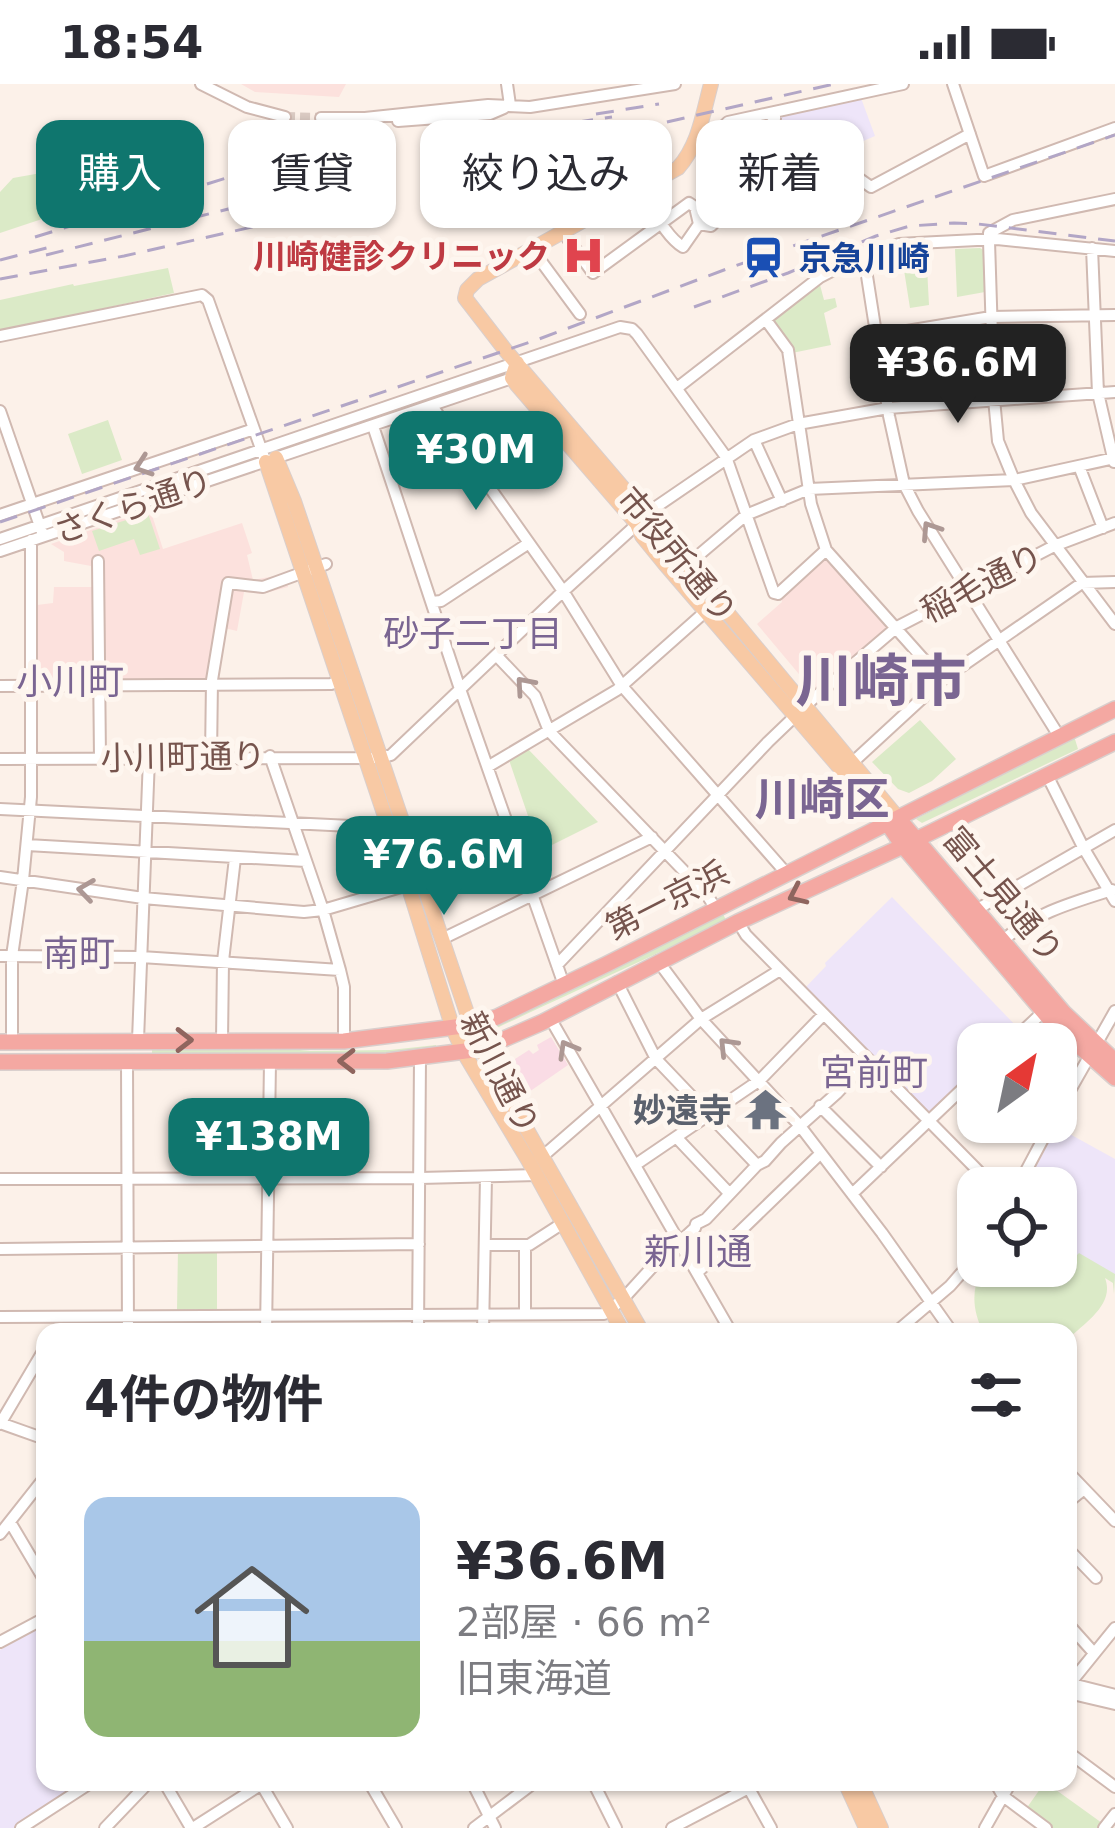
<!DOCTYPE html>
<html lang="ja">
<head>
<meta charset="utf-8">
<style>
  body { margin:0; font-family:"DejaVu Sans","Noto Sans JP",sans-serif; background:#f2f2f3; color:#2b2b33; height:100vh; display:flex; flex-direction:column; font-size:45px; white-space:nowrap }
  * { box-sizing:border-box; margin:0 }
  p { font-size:39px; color:#7c7c81 }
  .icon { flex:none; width:66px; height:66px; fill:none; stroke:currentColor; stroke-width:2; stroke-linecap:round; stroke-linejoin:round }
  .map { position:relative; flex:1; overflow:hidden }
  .sheet { position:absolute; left:36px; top:1239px; width:1041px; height:468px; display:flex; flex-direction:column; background:#fff; border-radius:24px; box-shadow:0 3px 9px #0004 }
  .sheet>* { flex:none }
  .hud { position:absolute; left:36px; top:36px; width:1044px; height:108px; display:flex; gap:24px }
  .needle { width:78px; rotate:33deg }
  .tools { position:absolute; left:957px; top:939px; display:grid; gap:24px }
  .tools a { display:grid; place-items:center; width:120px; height:120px; border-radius:24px; background:#fff; box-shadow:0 3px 9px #0004; font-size:60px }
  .price { position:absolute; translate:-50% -102px; padding:0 27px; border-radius:24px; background:#0f766e; color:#fff; font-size:39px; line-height:78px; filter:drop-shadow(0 3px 6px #0008) }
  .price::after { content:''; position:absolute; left:50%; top:72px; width:36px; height:27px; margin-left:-18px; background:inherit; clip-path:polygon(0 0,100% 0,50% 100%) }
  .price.active { background:#222; color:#fff }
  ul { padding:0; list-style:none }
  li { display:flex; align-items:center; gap:36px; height:300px; padding:0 48px }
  li span { display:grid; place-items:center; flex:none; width:336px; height:240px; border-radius:24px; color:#555 }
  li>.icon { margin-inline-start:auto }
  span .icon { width:144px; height:144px; fill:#fffc; stroke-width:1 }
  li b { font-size:51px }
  h2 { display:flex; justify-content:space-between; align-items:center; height:144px; padding:0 48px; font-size:51px }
  .chip { padding:0 42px; border-radius:24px; background:#fff; box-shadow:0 3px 9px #0004; font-size:42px; line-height:108px }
  .chip.active { background:#0f766e; color:#fff }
  .status { display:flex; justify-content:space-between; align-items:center; height:84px; padding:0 60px; background:#fff; direction:ltr }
  .status svg { height:33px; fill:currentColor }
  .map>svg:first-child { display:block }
</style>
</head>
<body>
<div class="status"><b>18:54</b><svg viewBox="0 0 49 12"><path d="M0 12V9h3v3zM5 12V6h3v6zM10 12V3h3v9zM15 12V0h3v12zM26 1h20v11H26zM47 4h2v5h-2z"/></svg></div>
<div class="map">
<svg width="1115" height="1744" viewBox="0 0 1115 1744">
  <rect width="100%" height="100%" fill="#fcf1e9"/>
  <path fill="#fce1dd" d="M241,0H346L339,13L255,8Z
    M150,425L163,465L242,439L252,469L247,471L253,496L286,490L288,503L262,510L244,508L237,547L220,543L210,592L207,596H39L36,594L37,521L53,519L54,503H93V485L91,482L64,477V468L51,460Z
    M824,472L888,541L886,545L814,608L757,540L782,518L781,513Z"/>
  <path fill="#eee5f9" d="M861,14L875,52L835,69H831L780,34L781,28Z
    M892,813L1018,944L1002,960H978V983L931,1029H926L805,904L826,882L825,879Z
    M1057,1043L1115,1075V1197L1056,1162V1104H1025Z
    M45,1541V1698H84L14,1744H0V1566Z"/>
  <path fill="#fadce5" d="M551,953L568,981L526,1010L512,988L515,975L529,966L533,970L539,966L537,961Z"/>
  <path fill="#dbeac7" d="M41,89L38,95L42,135L0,149V108L13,94Z
    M980,164L985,167V208L957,213L955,165Z
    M912,165H926L929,221L910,224L901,167Z
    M168,184L174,209L0,247V216L73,200L74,202Z
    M820,201L824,216L835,214L837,223L824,229L831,261L792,269L771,238Z
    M108,336L122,376L82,390L68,350Z
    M148,429L160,465L140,471L134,455L99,467L92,447Z
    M920,636L956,675L932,697L909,709L898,705L872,678Z
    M1074,652L1078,665L922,739L916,735Z
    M528,665L598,738L540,767L509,676Z
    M723,830L726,836C650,874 572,908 495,945L494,941Z
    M436,961V965L376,970H152V963H268L310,967L390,966Z
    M178,1165L217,1166V1225L177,1226Z
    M1056,1168L1072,1176L1079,1169L1115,1190L1114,1210L1113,1199L1105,1194C1115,1220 1086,1238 1068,1255V1248H983C972,1225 971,1205 983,1182H1056Z
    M1045,1698L1102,1739L1099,1744H1051L1026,1725Z"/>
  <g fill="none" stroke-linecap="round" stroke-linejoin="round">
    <path stroke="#dacac2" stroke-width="10" stroke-dasharray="10 5" stroke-linecap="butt" d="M285,33L321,34"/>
    <defs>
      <path id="minor" d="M201,0L247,23L285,33
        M507,0L510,21
        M953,0L984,92L1115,44
        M321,34H365L488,21L530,23L675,0
        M398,37L490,30L504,24
        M711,54L728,38L903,0
        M536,94L568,155L593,189L689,119L695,123L699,140L683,163C665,152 653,124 640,105
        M1115,115L1013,136L989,149V157L994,315L998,357L1014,396L1031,429L1115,540
        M735,118L717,102L718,99L775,35V28
        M699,140L711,142L770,84L796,50L871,103L970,50
        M1092,164L1098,309L1114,378
        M532,165L580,230
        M864,173L889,332L904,400L918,427L1059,652
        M766,236L788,266L811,420L826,466L942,596
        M0,252L202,211L208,216L264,373
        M877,252L991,233L1115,231
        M677,304L820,193L845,180L899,160L917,159L997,155L1115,167
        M432,322L563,507L622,602L787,790
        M0,327L42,448
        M373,342L460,605L564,901
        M754,356L782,417
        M1079,382L1103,444
        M0,431L254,345
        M0,455L620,243L632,245L637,250L726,373L774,509L778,510L826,466
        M0,467L512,294
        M98,477L100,675
        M687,481L746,431L809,405L1014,396L1115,374
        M432,518L441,517L529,459
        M497,572L535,612L549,647L707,811L716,825
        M0,602L331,600L340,597
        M270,672L323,826L340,886L344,903V957
        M211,673L212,596L228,499L263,503L326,480
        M0,675L379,674L391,671L557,513L656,423L754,356L798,340L888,324L1115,308
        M852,679L942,596L1082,499L1115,498
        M489,682L617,606L706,527
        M1047,691L1083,763L1115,817
        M0,725L351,742L387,738
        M27,761L306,777
        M0,793L143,814L304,828L323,826L408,801
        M976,826L1115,746
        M738,838L746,851L995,1104
        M442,855L652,753
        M1002,857C1035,829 1071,819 1112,806
        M0,872L141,873L340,886
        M658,877L701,935L800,1042L882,1149L952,1248
        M557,881L768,658L815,613L897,543L1054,462L1115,439
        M617,898L656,975L757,1081
        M550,934L731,1248
        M138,956L149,674
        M222,956L223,877L235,774
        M12,958V872L23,796L31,713V456
        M1009,960L1043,928
        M127,977L128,1248
        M820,1022L881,1083
        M1056,1031L1115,927
        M676,1053L729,1109
        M543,1072L701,935L780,886
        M635,1081L760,996L823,931
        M0,1095L420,1094L537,1091
        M1017,1104L1052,1038
        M852,1110L978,990
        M485,1161H529L563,1139
        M525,1162V1230
        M0,1165L419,1160
        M698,1188L820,1070
        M0,1233L604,1230L623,1215L655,1180H658L668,1171L669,1168L695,1144L696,1140L706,1135L757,1081L765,1077L781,1059L837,1009L868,976
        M266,1248L270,978
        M418,1248L420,974
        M483,1248L486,1093
        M896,1248L950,1202L978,1170
        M0,1339L45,1355
        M0,1340L45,1264
        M1068,1388L1115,1437
        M1068,1418L1084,1405
        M10,1438L45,1497
        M0,1450L45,1393
        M1068,1465L1096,1494
        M1068,1540L1094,1569
        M0,1558L45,1534
        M1068,1599L1115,1611
        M1068,1602L1115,1544
        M1068,1609L1115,1620
        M1068,1668L1115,1703
        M164,1698L191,1744
        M260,1698L287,1744
        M369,1698L396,1744
        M472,1698L495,1744
        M593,1698L616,1744
        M995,1698L1003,1712L1046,1744
        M747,1701L771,1744
        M21,1744L92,1698
        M105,1744L149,1698
        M193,1744L265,1698
        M474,1744L535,1698
        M672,1744L760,1698
        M985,1744L1011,1698
        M1104,1744L1115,1730"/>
      <path id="major" d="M711,0C703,29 699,61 678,84L478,195L467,206L465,214L506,267L653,439L898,734
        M517,279L512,294L517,301L637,440L642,452L664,479L888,740
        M276,374L294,417L471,941L481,965L642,1248
        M266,378L408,801L453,945L464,969L528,1076L623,1248
        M845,1698L866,1744
        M860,1698L881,1744"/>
      <path id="highway" d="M898,734L1064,929L1115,977
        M888,740L903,762L1053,939L1115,994
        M0,958L344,957L471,941L497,933L607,880L1115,625
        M0,978L387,977L481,965L543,938L738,838L903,762L1115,658"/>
    </defs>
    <use href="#minor" stroke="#d0b9b1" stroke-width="14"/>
    <use href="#major" stroke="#d9cfcd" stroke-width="16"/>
    <use href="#highway" stroke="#d9cfcd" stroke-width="18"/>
    <use href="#minor" stroke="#fff" stroke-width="10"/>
    <use href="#major" stroke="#f8c9a4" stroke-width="14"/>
    <use href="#highway" stroke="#f4a8a2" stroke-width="15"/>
    <path stroke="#b2a6c6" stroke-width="3" stroke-dasharray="18 12" stroke-linecap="butt" d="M596,30L659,20
      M457,59L512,48L612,33
      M461,79L636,45L834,0
      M35,153L249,87
      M46,171L256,118
      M0,176L58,161
      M0,195L124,172L261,141
      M694,223L788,189L876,152L910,142L954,139L978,140L1115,157
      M0,438L539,255L732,183L1115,51"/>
  </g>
  <defs><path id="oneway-chevron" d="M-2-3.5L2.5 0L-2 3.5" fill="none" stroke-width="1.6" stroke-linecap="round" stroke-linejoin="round" transform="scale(3)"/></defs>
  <g stroke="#ad9894">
    <use href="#oneway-chevron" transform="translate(143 382) rotate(161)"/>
    <use href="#oneway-chevron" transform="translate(930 446) rotate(-123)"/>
    <use href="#oneway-chevron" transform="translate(524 601) rotate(-131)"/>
    <use href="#oneway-chevron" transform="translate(86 806) rotate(-172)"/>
    <use href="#oneway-chevron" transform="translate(727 962) rotate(-134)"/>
    <use href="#oneway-chevron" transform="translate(567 965) rotate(-120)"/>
  </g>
  <g stroke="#8f655e">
    <use href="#oneway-chevron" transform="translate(797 811) rotate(155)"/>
    <use href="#oneway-chevron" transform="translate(184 956)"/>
    <use href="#oneway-chevron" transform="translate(347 977) rotate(180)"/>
  </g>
  <defs>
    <symbol id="hospital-bare" viewBox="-9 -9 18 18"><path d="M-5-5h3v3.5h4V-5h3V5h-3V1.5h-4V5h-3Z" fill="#e0444e" stroke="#fef6ef" stroke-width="2.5" paint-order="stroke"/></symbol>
    <symbol id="station-bare" viewBox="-9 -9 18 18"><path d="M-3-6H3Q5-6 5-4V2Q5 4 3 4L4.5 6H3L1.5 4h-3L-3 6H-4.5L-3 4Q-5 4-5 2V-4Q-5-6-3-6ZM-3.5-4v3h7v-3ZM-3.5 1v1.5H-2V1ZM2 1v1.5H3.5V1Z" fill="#1a4fb4" stroke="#fef6ef" stroke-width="2.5" paint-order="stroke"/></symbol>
    <symbol id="temple-bare" viewBox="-9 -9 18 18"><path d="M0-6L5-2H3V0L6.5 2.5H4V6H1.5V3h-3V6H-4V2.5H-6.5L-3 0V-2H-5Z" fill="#6b7280" stroke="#fef6ef" stroke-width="2.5" paint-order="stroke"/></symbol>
  </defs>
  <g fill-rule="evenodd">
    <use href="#hospital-bare" x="554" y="142" width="59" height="59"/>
    <use href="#station-bare" x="734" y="144" width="59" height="59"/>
    <use href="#temple-bare" x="736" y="996" width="59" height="59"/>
  </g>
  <g text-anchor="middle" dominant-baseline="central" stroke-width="10" stroke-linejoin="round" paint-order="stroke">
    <g font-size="33" font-weight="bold" fill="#be3a42" stroke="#fef6ef" text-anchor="end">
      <text x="550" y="172">川崎健診クリニック</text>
    </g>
    <g font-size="33" font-weight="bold" fill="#164399" stroke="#fef6ef" text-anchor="start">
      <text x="798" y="174">京急川崎</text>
    </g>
    <g font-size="33" fill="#76544d" stroke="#fef6ef">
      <text transform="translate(133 422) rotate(-19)">さくら通り</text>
      <text transform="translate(677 471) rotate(50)">市役所通り</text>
      <text transform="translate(982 499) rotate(-27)">稲毛通り</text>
      <text transform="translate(183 673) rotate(-1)">小川町通り</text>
      <text transform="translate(1003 811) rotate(50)">富士見通り</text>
      <text transform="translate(667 816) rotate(-27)">第一京浜</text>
      <text transform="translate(500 989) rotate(63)">新川通り</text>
    </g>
    <g font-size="33" font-weight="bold" fill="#5b616d" stroke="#fef6ef" text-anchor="end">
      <text x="732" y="1026">妙遠寺</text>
    </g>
    <g font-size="36" fill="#7a6592" stroke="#fef6ef">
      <text x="473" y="549">砂子二丁目</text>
      <text x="70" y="597">小川町</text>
      <text x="79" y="869">南町</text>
      <text x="874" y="988">宮前町</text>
      <text x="698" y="1167">新川通</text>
    </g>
    <g font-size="45" font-weight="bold" fill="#7a6592" stroke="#fef6ef">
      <text x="822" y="715">川崎区</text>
    </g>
    <g font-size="57" font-weight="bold" fill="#7a6592" stroke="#fef6ef">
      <text x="881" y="597">川崎市</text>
    </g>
  </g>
</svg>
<div class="tools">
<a><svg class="needle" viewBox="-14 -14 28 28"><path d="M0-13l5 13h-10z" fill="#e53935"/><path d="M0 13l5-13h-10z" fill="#7c7c81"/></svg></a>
<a><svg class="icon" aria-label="locate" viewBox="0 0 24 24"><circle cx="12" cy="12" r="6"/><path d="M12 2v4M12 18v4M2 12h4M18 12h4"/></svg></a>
</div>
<b class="price active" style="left:958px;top:342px">¥36.6M</b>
<b class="price" style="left:476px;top:429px">¥30M</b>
<b class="price" style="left:444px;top:834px">¥76.6M</b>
<b class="price" style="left:269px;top:1116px">¥138M</b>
<div class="hud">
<a class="chip active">購入</a>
<a class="chip">賃貸</a>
<a class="chip">絞り込み</a>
<a class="chip">新着</a>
</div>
<section class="sheet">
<h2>4件の物件<svg class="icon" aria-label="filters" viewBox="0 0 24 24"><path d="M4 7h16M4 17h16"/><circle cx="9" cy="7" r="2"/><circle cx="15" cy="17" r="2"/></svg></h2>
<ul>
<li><span style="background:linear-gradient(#a9c7e8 60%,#8fb573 0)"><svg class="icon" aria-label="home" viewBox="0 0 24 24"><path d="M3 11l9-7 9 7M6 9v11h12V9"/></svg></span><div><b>¥36.6M</b><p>2部屋 · 66 m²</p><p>旧東海道</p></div></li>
</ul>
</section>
</div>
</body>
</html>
